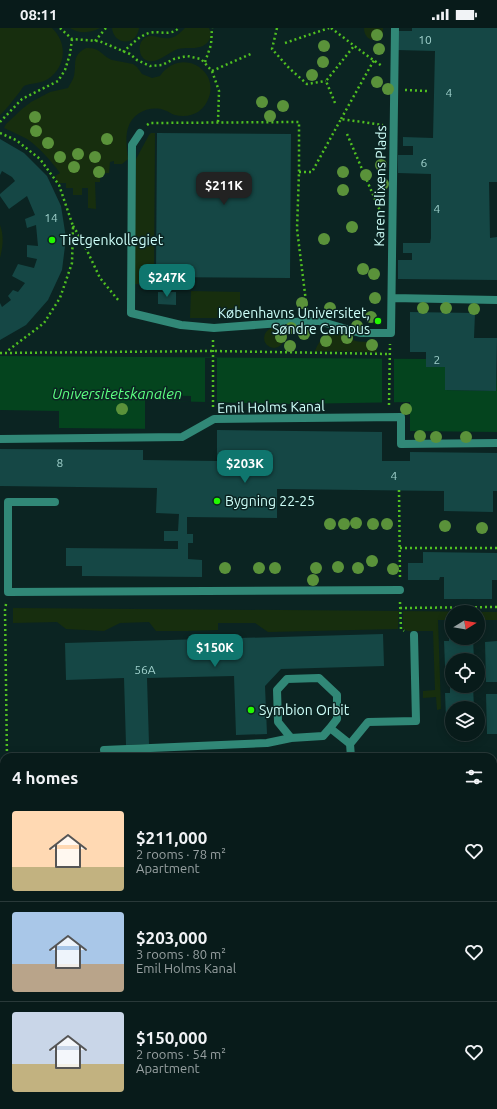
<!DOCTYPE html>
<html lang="en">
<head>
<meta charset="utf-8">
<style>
  body { margin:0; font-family:Ubuntu,sans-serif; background:#112423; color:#f1f3f6; height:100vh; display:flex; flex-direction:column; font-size:15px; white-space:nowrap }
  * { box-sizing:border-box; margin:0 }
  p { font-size:13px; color:#98a1a2 }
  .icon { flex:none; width:22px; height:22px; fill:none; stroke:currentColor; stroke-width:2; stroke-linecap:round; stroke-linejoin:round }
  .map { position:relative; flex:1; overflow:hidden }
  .panel { position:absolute; left:0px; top:725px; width:497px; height:356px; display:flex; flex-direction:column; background:#081b1a; border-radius:12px 12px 0 0; box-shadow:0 2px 10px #0003,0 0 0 1px #293939 }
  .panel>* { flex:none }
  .needle { width:26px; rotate:79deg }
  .tools { position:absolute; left:445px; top:577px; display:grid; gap:8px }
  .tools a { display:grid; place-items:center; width:40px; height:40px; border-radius:50%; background:#081b1a; box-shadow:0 2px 10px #0003,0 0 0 1px #293939; font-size:20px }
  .price { position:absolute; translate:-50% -34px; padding:0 9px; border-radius:8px; background:#0f766e; color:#fff; font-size:13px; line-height:26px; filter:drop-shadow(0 1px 2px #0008) }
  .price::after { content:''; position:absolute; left:50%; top:24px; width:12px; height:9px; margin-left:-6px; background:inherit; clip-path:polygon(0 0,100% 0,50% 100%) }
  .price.current { background:#222; color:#fff }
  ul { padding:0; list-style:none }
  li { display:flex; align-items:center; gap:12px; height:100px; padding:0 12px }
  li+li { border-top:1px solid #293939 }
  li span { display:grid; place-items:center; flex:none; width:112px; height:80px; border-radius:4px; color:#555 }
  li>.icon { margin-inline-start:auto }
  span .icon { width:48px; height:48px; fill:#fffc; stroke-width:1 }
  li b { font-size:17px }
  h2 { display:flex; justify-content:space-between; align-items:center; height:48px; padding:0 12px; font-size:17px }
  .status { display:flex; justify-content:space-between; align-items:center; height:28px; padding:0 20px; background:#081b1a; direction:ltr }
  .status svg { height:11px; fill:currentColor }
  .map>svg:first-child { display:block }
</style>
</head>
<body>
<div class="status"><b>08:11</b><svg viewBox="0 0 49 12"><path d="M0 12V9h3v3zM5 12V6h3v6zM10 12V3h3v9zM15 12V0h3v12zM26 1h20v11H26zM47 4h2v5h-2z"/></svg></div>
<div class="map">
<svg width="497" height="1081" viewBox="0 0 497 1081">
  <rect width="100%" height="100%" fill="#0b2422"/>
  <path fill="#172e0e" d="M0,0H52C68,15 66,39 48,51C41,56 30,55 24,58C22,60 20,64 18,66C12,73 7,81 0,87Z
    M70,0H100C91,5 79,6 70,0Z
    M112,0H139C137,18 114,18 112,0Z
    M185,0H209C213,8 209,17 200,19C193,21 185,19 178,21C168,24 155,39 144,31C142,29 140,26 140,23C139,20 140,17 141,14C149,2 159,12 170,10C176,9 180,5 185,0Z
    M364,0H383C384,16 364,16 364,0Z
    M86,20C100,19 101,27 112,32L133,36L137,39L142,46L152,50L160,48C180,19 219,41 209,69C204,84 190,91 175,87C171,86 168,83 164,82C150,77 132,85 128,100C125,109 127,121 128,131L122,136H114V133L110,134L109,145H100V154H95L96,181L88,180V160H82V167H73V160H66V155H57L55,148L60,145C51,133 40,120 27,111C20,107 12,104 4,100L6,96L22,81L31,74L50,64L68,60C70,56 73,52 74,48C77,35 71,28 86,20Z
    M151,105H155L154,256H134L136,131L149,107Z
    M0,197C4,208 3,218 0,230Z
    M191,263L240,264V290H190Z
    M264 310a10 10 0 1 1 20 0a10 10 0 1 1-20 0Z
    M333,303C339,304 344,304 349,308C349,308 353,312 353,312C364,317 371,308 377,324L315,323C318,314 324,307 333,303Z
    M13,580L399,583L398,601L268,604L255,595H218V602L188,603H156L149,594L120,595L104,603L66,601L57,594L13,595Z
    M403,583L497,584V592H478V584H452V592H438L441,681L437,682L436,669L423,670V663L435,662L433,603H408L403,601Z"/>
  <path fill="#04441e" d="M0,328L426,331L445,339V362L496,363L497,342V404L410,403V374L293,376L166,373V401L59,400V383L0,382Z"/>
  <path fill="#0b2422" d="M382,329H394V376H382Z
    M205,330H217V374H205Z
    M145,367L191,368V374L166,373V402H145Z"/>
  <path fill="#154745" d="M412,0H497V154H489L490,210L497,209V252L398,251V232H412V225H403V215H430L431,210V146L398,145V127H413V118H403V109L433,110L435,23L397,22V3H412Z
    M157,105L291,106L290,250L156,249Z
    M0,111L24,125L47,148L61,178L66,210L62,242L48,272L26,297L0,312V275L2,279L11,272L8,268L13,262L18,264L25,255L12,248L18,236L34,240L37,231L27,229V217L38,218L36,197L27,200L25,191L35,187L27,168L9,181L0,168V166L15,153L12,149L2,143L0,147Z
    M158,264H176V277L158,276Z
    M410,284L475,285L474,310H497L496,363L445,362V339H426V324H410Z
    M217,402L382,404V433H410V424L497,425V463H493V484L444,483V463L277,461V490L187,489V506H193V515H188V531L202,532V549L82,548V538H66V520L178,521V513H164V503H178L179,486L156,485L157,460L0,458V421L143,422V432L217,433Z
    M423,524L497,525V552H492V571H444V549H440L439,552H408V535H423Z
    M449,605H452V610H473L474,632H452V646H450V638H445L444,613H449Z
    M383,606L384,638L281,641L265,658L267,706L236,707L234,648L147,650L149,716L126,717L124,650L66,652L65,615Z
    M497,613V654H486L485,614Z
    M450,657H452V658H473L474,680H452V698H451L450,690H446L445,665H450Z
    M486,666H497V706H487Z
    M497,806V889L493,882V809Z
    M4,852V898L0,900V854Z
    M0,960L4,967V971L0,973Z
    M4,1010V1062L0,1064V1012Z
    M36,1077H97L90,1081H29Z
    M160,1077H201L194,1081H163Z
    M320,1077H355L357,1081H322Z
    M441,1077H473L475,1081H434Z"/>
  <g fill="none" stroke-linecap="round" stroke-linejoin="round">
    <path stroke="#50c021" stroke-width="2.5" stroke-dasharray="2 3" stroke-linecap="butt" d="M60,0L72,11L99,13L130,26L137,32L150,38L162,37L174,31L187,28L201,31L212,43L219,63L218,94
      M277,0L272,21L289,40L307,56L326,53
      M331,0L369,29L382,38
      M95,13L106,0
      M285,15L329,0
      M123,24C131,17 139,8 149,5C159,2 169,9 179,0
      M205,34L211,17L212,0
      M212,43L253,25
      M405,62L427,63
      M335,75L326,53L354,18
      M341,91L374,32
      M0,94L22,71L58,53L65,42L70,26L72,11
      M147,97L150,95L299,94V144L297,201L307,282
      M0,105L16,112L40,131L59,157L73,198L72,235L60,270L44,295L6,324
      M347,106L380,183
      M299,144H312L341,91L383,97
      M73,198L83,214L100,250L119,273
      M213,312V379
      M0,325L213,323L389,326
      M389,377L390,316
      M399,462L400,551
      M400,520H497
      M400,574L401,601L404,603
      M6,576L5,582L7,729
      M400,580L497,579
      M0,1076L4,1073
      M480,1077L482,1081
      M225,1081L232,1077"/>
    <path stroke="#318877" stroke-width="8" d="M140,105L132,117L131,285L181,297L214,300L308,293H319L360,305H391L395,0
      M392,270L497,272
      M55,474H8V564L400,562
      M330,700L323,708L291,710L278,694L277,662L287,651L319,650L337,667V691L330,700L350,716
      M104,722L267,715L291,710
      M351,729L350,716L368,694L416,693L414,607
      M0,995L4,993
      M302,1077L305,1081
      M130,1081L134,1079"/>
    <path stroke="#318877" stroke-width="8" d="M0,411L182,409L214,391L401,389V416L497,415"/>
    <path stroke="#318877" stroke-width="8" d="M493,753H497
      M0,764H4"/>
  </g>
  <g fill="#5a923a">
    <circle cx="377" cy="7" r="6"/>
    <circle cx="324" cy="18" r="6"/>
    <circle cx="379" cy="21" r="6"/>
    <circle cx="323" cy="34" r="6"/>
    <circle cx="312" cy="47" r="6"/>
    <circle cx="377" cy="54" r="6"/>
    <circle cx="388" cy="61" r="6"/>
    <circle cx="262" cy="74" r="6"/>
    <circle cx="283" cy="78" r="6"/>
    <circle cx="270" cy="88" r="6"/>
    <circle cx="35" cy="89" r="6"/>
    <circle cx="36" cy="103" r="6"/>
    <circle cx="107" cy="111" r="6"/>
    <circle cx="48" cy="115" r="6"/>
    <circle cx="78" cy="126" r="6"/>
    <circle cx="60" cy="129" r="6"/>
    <circle cx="95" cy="129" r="6"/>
    <circle cx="381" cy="137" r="6"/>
    <circle cx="74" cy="139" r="6"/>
    <circle cx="99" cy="144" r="6"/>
    <circle cx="343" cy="144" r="6"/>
    <circle cx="366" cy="147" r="6"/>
    <circle cx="383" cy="156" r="6"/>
    <circle cx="343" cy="162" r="6"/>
    <circle cx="352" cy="199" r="6"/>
    <circle cx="324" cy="211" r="6"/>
    <circle cx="363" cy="241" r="6"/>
    <circle cx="374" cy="246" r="6"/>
    <circle cx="375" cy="270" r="6"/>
    <circle cx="302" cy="275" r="6"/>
    <circle cx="330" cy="280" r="6"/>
    <circle cx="423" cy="280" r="6"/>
    <circle cx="446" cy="280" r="6"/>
    <circle cx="474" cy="281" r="6"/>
    <circle cx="371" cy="289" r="6"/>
    <circle cx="357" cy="298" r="6"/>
    <circle cx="291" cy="300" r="6"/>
    <circle cx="304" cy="306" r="6"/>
    <circle cx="281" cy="309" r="6"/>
    <circle cx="347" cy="310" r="6"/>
    <circle cx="326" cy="313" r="6"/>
    <circle cx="372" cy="317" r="6"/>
    <circle cx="290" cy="318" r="6"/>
    <circle cx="122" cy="381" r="6"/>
    <circle cx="406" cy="381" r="6"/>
    <circle cx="420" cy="408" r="6"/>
    <circle cx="436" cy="409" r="6"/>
    <circle cx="466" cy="409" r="6"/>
    <circle cx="356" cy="495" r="6"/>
    <circle cx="330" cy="496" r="6"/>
    <circle cx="344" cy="496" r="6"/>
    <circle cx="373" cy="496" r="6"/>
    <circle cx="387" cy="496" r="6"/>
    <circle cx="445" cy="498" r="6"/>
    <circle cx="482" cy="500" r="6"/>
    <circle cx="372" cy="533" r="6"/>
    <circle cx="338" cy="539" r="6"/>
    <circle cx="225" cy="540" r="6"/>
    <circle cx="259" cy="540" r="6"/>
    <circle cx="275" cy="540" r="6"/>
    <circle cx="316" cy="540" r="6"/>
    <circle cx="358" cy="540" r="6"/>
    <circle cx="393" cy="541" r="6"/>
    <circle cx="313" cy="552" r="6"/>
  </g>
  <g fill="#22f900" stroke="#0b2422" stroke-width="1.5">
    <circle cx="52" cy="212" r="4"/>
    <circle cx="378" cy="293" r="4"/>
    <circle cx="217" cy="473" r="4"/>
    <circle cx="251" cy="682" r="4"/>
  </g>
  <g text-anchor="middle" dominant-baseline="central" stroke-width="3" stroke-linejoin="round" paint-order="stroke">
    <g font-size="12" fill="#a0d1cc">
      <text x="425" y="11">10</text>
      <text x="449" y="64">4</text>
      <text x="424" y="134">6</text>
      <text x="437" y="180">4</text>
      <text x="51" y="189">14</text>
      <text x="437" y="331">2</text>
      <text x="60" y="434">8</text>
      <text x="394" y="447">4</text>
      <text x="145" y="641">56A</text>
    </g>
    <g font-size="14" fill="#cefff9" stroke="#0b2422">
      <text transform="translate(380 158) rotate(-89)">Karen Blixens Plads</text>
      <text transform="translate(271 379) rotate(-1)">Emil Holms Kanal</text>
    </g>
    <g font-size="14" fill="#cefff9" stroke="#0b2422" text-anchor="start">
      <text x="60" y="212">Tietgenkollegiet</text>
      <text x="370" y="285" text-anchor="end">Københavns Universitet,<tspan x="370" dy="16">Søndre Campus</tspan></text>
      <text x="225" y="473">Bygning 22-25</text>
      <text x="259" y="682">Symbion Orbit</text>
    </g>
    <g font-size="15" font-style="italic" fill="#5cff81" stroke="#0b2422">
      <text x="117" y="365">Universitetskanalen</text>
    </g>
  </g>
</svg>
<div class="tools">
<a><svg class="needle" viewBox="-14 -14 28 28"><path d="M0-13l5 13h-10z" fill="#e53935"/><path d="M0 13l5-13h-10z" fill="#98a1a2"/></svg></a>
<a><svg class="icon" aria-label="locate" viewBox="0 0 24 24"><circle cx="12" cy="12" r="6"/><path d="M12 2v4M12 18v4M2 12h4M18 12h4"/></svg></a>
<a><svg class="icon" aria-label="layers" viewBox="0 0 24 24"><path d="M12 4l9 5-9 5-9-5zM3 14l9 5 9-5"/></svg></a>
</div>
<b class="price current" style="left:224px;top:178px">$211K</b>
<b class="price" style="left:167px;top:270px">$247K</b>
<b class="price" style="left:245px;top:456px">$203K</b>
<b class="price" style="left:215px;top:640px">$150K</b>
<section class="panel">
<h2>4 homes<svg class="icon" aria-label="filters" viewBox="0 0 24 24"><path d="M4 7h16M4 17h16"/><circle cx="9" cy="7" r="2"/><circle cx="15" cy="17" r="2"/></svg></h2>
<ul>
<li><span style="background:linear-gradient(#ffd9b3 70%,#c2b280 0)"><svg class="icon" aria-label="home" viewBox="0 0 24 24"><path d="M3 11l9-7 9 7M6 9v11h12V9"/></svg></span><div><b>$211,000</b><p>2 rooms · 78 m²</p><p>Apartment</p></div><svg class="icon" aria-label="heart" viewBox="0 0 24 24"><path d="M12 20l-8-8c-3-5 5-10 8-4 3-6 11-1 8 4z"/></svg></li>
<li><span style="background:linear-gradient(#a9c7e8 65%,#b9a48a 0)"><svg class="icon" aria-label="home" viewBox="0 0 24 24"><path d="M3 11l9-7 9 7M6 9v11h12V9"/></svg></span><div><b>$203,000</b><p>3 rooms · 80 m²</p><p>Emil Holms Kanal</p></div><svg class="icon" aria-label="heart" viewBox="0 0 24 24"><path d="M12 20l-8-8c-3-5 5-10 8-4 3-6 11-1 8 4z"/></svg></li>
<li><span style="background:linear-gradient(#c9d6e8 65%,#c2b280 0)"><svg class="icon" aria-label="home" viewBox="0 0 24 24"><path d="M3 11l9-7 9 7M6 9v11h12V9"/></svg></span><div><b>$150,000</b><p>2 rooms · 54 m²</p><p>Apartment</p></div><svg class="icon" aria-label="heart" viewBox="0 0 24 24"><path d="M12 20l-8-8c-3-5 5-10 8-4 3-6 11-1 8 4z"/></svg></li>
</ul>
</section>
</div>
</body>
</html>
